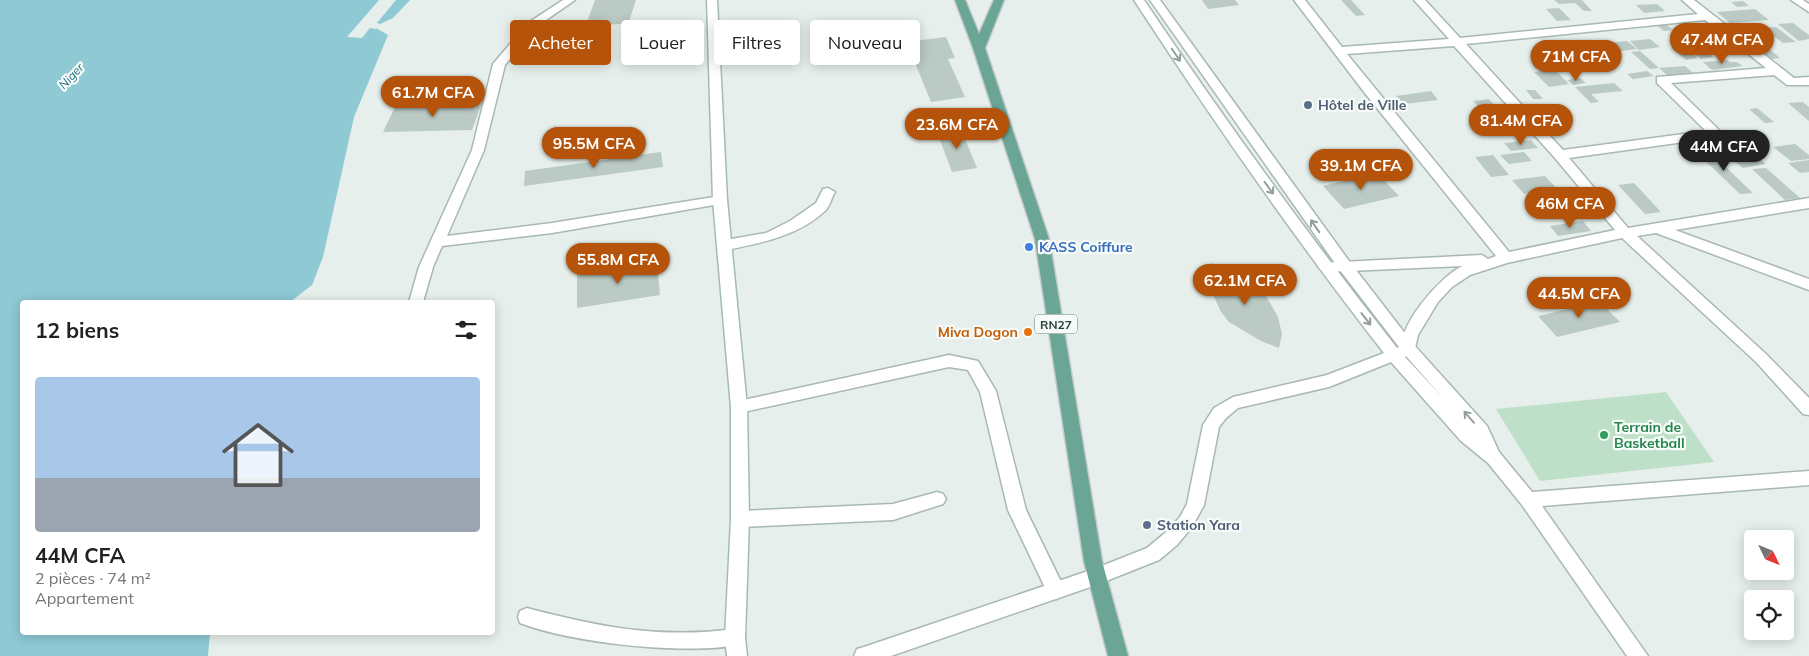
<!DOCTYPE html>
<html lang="fr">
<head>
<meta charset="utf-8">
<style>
  body { margin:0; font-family:Mulish,sans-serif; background:#f6f6f6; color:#202124; height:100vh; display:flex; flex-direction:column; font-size:19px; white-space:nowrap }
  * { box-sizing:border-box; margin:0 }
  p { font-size:16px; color:#757577 }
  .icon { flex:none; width:28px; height:28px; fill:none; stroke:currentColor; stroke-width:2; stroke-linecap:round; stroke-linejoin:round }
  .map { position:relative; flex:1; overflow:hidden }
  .drawer { position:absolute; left:20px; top:300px; width:475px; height:335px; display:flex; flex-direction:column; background:#fff; border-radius:5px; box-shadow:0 2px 12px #0003 }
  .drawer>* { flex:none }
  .banner { position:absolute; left:510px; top:20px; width:475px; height:45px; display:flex; gap:10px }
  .needle { width:32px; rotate:133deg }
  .controls { position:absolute; left:1744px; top:530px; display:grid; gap:10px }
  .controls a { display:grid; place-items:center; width:50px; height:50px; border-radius:5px; background:#fff; box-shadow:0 2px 12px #0003; font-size:25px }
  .price { position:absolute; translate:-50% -42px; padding:0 11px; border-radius:18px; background:#b45309; color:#fff; font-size:16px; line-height:32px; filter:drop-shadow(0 1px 2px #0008) }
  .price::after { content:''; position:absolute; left:50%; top:30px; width:15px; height:11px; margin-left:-8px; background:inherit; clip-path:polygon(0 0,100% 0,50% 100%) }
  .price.on { background:#222; color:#fff }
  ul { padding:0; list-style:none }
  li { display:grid; align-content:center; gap:10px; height:265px; padding:0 15px }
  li+li { border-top:1px solid #e0e0e0 }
  li span { display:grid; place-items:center; height:155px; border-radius:5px; color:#555 }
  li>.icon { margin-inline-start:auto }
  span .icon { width:90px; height:90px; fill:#fffc; stroke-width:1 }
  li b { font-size:21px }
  h2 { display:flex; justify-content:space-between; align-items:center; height:60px; padding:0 15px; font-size:21px }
  .tag { padding:0 18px; border-radius:5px; background:#fff; box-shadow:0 2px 12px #0003; font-size:18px; line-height:45px }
  .tag.on { background:#b45309; color:#fff }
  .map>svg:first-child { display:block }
</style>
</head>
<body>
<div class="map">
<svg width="1809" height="656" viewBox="0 0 1809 656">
  <rect width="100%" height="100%" fill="#e6efeb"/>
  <path fill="#bfe0c8" d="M1666,392L1714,462L1540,481L1496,409Z"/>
  <path fill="#8ec9d4" d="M0,0H410L393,18L380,24L376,28L388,35L354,117L323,257L312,285L290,302H22V632L210,633L208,656H0Z"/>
  <path fill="#e6efeb" d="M379,0H396L377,23L380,24L376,29L370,28L362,38L347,37Z"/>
  <path fill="#bbcac4" d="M595,0H636L628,24L586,25Z
    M1202,0H1235L1239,5L1208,9Z
    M1341,0H1351L1365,15L1356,16Z
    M1554,0H1582L1592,11H1584L1575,3L1559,4Z
    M1743,1L1749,6L1737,7L1731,2Z
    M1657,4L1665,11L1644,13L1636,5Z
    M1559,8L1571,20L1557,21L1546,9Z
    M1755,9L1769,20L1730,23L1717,12Z
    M1663,22L1673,30L1664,31L1654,23Z
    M1793,23L1809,35V39L1799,41L1778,24Z
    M1742,25L1757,37L1743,39L1729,27Z
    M1776,27L1796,42L1783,43L1763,28Z
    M946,37L955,58L948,59L965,97L931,102L915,63L904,65L896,43Z
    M1650,39L1660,47L1639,50L1630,41Z
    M1627,41L1637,49L1606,53L1597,44Z
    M1697,45L1713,57L1701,59L1686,46Z
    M1683,46L1698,58L1686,60L1671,48Z
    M1768,48L1780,58L1771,59L1759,49Z
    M1640,51L1659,68L1650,69L1631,52Z
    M1599,60L1608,69L1600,70L1590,61Z
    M1727,60L1730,62H1737L1743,66L1712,70L1703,62Z
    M1685,66L1693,73L1667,75L1659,68Z
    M1554,69L1569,84L1549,87L1534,72Z
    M1647,71L1654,76L1633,79L1627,74Z
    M1580,78L1586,83L1573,85L1567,80Z
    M1614,83L1623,91L1591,94L1599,102L1591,103L1575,87Z
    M1526,90H1535L1543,99H1533Z
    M1431,91L1438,100L1404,104L1396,96Z
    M1489,99L1518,132L1502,134L1473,101Z
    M1803,102L1809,107V121L1788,103Z
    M482,103L472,130L383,132L396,105Z
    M1757,108L1774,122L1765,123L1749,109Z
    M961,129L977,168L952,172L937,132Z
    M1531,140L1538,148L1511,151L1504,143Z
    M1795,144L1809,155V159L1791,161L1773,147Z
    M1709,150L1731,172L1753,193L1740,194L1696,152Z
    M661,152L663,167L524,186L525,171Z
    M1524,152L1532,161L1509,164L1500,155Z
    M1493,155L1509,175L1491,177L1475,157Z
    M1756,156L1766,164L1743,168L1733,160Z
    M1809,160V172L1800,173L1788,163Z
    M1766,168L1800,198L1785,200L1752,169Z
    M1377,173L1399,196L1344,209L1323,186Z
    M1545,176L1557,189L1524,194L1512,180Z
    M1634,183L1661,212L1645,214L1618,185Z
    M1578,198L1594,216L1574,219L1557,201Z
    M1583,221L1591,231L1558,236L1550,226Z
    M657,262L660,295L577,308V274Z
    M1211,263L1244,276L1265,294L1278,317L1282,334L1279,348L1261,341L1229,322L1221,312L1210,288Z
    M1600,302L1620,322L1557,337L1538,316Z"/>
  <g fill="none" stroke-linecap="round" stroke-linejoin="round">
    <defs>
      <path id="minor" d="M563,0H575L536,27L505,65L484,150L447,236L552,223L720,196L727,200L720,204L552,233L442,246L433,267L423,302H409L419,267L472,150L493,64L528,23Z
        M1294,0H1305L1342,47L1449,39L1414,0H1425L1460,38L1698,14L1682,0H1694L1794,78L1809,77V85H1787L1774,75L1671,83L1720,131L1722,134L1720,137L1569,158L1628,228L1809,198V208L1675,230L1809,279V290L1656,233L1637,236L1766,354L1809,398V415L1803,414L1756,362L1622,238L1507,263L1470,275L1452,287L1438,302L1418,335L1414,353H1404C1392,331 1442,274 1463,266L1325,272L1318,267L1320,263L1482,255L1488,259L1496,256L1364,92ZM1705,20L1766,68L1657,77V83L1706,131L1563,150L1466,44ZM1454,46L1555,158L1615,230L1509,252L1347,54Z
        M1791,0H1803L1809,4V12Z
        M828,188L835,192C832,197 830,205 826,210C799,236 761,243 726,250L719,245L726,240L766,233L790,221L816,203L823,189Z
        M949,355L978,361L996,391L1026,510L1065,590L1063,596L1056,599L1049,596L1008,510L980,392L968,370L949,367L739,413L733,412L731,407L733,402L739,401Z
        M937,492L943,494L946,499L943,504L893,520L740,527L734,524L731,519L734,514L740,511L893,504Z
        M527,608C599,627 660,639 735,629L742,632L745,638L742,644C690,656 572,643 520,623L518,617L520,611Z"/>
      <path id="tertiary" d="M1134,0H1144C1224,119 1308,235 1397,348L1399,347L1339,269L1150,0H1160L1349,261L1414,345L1487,426L1499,452L1532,492L1809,471V485L1542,506L1648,656H1627L1522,505L1488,463L1461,441L1391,362L1329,387L1238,408L1226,418L1219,427L1204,505L1192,527L1177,545L1159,560L1096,585L891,656H854L857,649L864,647L1094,569L1147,548L1165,533L1180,517L1187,504L1203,425L1214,408L1233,397L1327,375L1384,353C1295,239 1213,121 1134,0ZM1406,356L1443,398L1405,357Z"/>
      <path id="secondary" d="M707,0H717L727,200L747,407L749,519L745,638L747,656H727L725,638L731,519V407L713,200Z"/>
      <path id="primary" d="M955,0H965L979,34L994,0H1004L985,48L1049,239L1102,561L1128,656H1108L1084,561L1035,239L973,48Z"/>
    </defs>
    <use href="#minor" stroke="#a8b8b2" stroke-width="3"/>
    <use href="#tertiary" stroke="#a8b8b2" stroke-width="3"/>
    <use href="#secondary" stroke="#a4bbb3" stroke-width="3"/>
    <use href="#primary" stroke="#c2cac8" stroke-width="3"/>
    <use href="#minor" fill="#fff" fill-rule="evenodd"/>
    <use href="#tertiary" fill="#fff" fill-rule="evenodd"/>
    <use href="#secondary" fill="#fff" fill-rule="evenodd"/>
    <use href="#primary" fill="#6aa596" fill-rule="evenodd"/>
  </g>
  <defs><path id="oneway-shaft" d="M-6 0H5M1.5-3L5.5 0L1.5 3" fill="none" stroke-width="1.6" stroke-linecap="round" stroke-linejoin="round" transform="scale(1.25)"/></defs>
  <g stroke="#92a09c">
    <use href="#oneway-shaft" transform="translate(1176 55) rotate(56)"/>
    <use href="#oneway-shaft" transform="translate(1269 188) rotate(54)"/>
    <use href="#oneway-shaft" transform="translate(1315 226) rotate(-125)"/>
    <use href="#oneway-shaft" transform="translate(1366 319) rotate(52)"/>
    <use href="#oneway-shaft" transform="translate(1469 417) rotate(-131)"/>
  </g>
  <g fill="#5c6f8a" stroke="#f7fbf9" stroke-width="2">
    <circle cx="1308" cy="105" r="5"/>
    <circle cx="1147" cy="525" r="5"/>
  </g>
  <circle fill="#3f7fe0" stroke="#f7fbf9" stroke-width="2" cx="1029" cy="247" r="5"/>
  <circle fill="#e8710a" stroke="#f7fbf9" stroke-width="2" cx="1028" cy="332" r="5"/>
  <circle fill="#2e9e5b" stroke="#f7fbf9" stroke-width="2" cx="1604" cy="435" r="5"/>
  <g text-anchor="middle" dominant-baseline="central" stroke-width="4.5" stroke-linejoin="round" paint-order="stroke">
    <g font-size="12" font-style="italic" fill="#1c6f80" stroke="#f7fbf9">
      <text transform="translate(71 76) rotate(-47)">Niger</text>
    </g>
    <rect fill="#f7fbf9" stroke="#637a73" stroke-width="1" x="1035" y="314.5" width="42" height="19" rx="4"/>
    <g font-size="12" font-weight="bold" fill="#24423a">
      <text x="1056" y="324">RN27</text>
    </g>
    <g font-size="14" font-weight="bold" fill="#4e5e75" stroke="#f7fbf9" text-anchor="start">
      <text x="1318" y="105">Hôtel de Ville</text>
      <text x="1157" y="525">Station Yara</text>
    </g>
    <g font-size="14" font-weight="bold" fill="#366cbe" stroke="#f7fbf9" text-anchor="start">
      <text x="1039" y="247">KASS Coiffure</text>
    </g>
    <g font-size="14" font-weight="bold" fill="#c56008" stroke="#f7fbf9" text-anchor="end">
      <text x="1018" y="332">Miva Dogon</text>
    </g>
    <g font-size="14" font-weight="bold" fill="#27864d" stroke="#f7fbf9" text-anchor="start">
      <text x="1614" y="427">Terrain de<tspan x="1614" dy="16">Basketball</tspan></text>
    </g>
  </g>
</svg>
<div class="controls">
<a><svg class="needle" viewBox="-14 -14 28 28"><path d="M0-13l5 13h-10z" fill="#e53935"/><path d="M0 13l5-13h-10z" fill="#757577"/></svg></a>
<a><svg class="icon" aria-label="locate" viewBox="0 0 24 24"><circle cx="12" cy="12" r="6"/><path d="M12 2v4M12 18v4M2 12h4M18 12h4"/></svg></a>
</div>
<b class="price" style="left:1722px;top:65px">47.4M CFA</b>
<b class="price" style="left:1576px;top:82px">71M CFA</b>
<b class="price" style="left:433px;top:118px">61.7M CFA</b>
<b class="price" style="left:1521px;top:146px">81.4M CFA</b>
<b class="price" style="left:957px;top:150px">23.6M CFA</b>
<b class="price" style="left:594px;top:169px">95.5M CFA</b>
<b class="price on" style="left:1724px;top:172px">44M CFA</b>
<b class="price" style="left:1361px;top:191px">39.1M CFA</b>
<b class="price" style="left:1570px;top:229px">46M CFA</b>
<b class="price" style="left:618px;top:285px">55.8M CFA</b>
<b class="price" style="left:1245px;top:306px">62.1M CFA</b>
<b class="price" style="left:1579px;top:319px">44.5M CFA</b>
<div class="banner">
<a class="tag on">Acheter</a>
<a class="tag">Louer</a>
<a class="tag">Filtres</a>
<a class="tag">Nouveau</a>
</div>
<section class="drawer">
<h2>12 biens<svg class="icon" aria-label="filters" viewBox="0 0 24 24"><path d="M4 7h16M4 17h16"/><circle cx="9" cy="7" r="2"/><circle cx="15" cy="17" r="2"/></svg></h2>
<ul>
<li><span style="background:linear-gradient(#a9c7e8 65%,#9aa5b1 0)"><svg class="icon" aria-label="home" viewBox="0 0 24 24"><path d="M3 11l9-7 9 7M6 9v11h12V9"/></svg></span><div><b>44M CFA</b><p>2 pièces · 74 m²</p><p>Appartement</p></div></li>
</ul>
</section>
</div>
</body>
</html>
